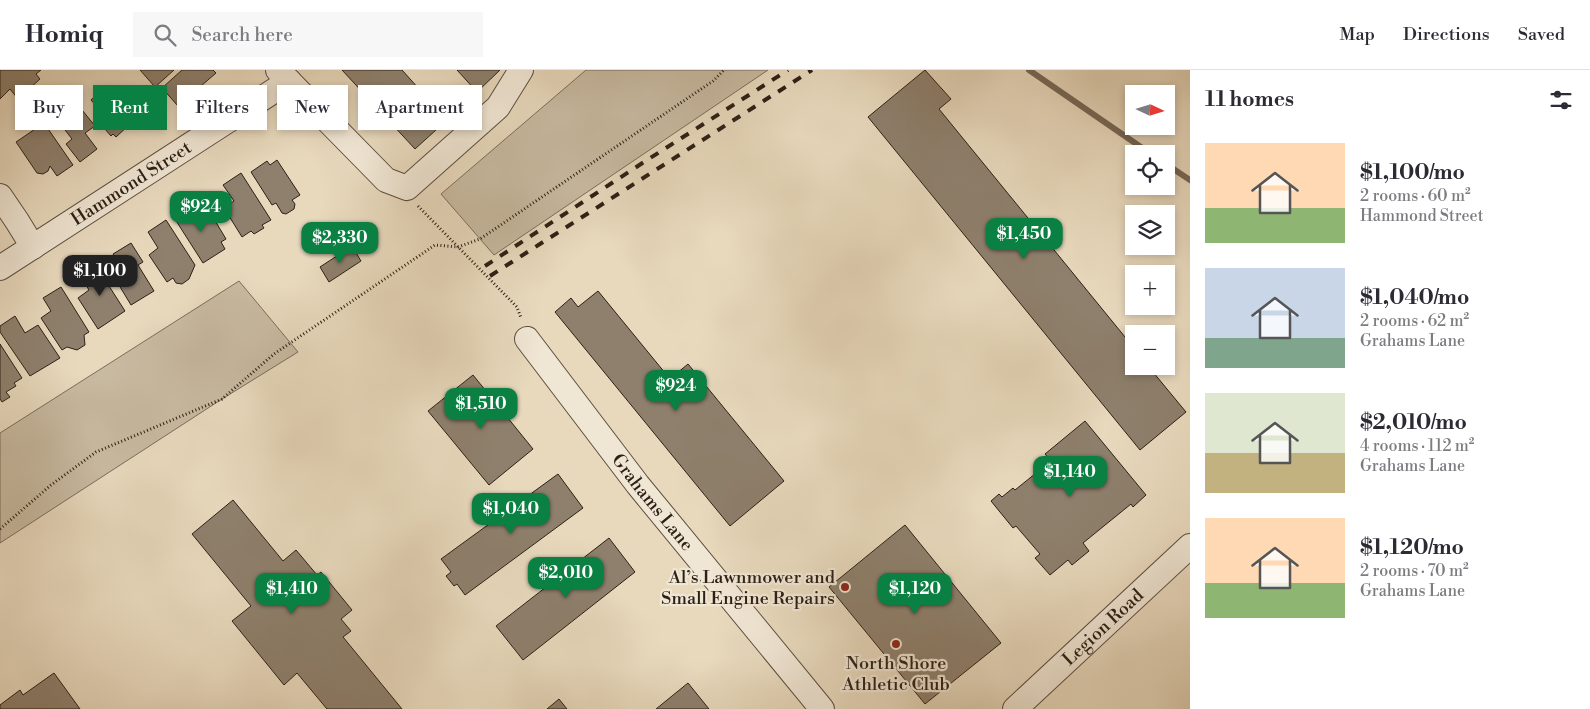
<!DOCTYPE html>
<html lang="en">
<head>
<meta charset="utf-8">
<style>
  body { margin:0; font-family:"Libre Bodoni",serif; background:#f7f7f7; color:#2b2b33; height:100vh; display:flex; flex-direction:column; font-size:19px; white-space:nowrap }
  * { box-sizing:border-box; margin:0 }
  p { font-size:16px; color:#7c7c81 }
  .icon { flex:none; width:28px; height:28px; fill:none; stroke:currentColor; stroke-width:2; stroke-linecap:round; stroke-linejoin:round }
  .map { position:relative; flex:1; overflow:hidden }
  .panel { display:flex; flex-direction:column; background:#fff; width:400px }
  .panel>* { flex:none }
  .guide { position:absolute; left:15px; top:15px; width:475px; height:45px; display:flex; gap:10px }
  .needle { width:32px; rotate:94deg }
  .controls { position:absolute; left:1125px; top:15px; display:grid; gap:10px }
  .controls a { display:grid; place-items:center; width:50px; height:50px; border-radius:0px; background:#fff; box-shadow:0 2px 8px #0003; font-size:25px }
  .price { position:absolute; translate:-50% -42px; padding:0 11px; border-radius:10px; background:#0b8043; color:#fff; font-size:16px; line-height:32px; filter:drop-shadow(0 1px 2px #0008) }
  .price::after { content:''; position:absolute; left:50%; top:30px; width:15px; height:11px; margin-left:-8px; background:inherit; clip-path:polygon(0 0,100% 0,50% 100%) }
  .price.selected { background:#222; color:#fff }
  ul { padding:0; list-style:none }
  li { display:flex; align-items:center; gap:15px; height:125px; padding:0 15px }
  li span { display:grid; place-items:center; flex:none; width:140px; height:100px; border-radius:0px; color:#555 }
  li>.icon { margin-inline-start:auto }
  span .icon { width:60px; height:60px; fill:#fffc; stroke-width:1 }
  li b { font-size:21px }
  h2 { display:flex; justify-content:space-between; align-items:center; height:60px; padding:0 15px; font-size:21px }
  .pill { padding:0 18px; border-radius:0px; background:#fff; box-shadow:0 2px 8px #0003; font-size:18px; line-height:45px }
  .pill.selected { background:#0b8043; color:#fff }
  header { display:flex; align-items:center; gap:30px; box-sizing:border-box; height:70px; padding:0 25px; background:#fff; border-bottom:1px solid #e1e1e2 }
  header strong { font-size:24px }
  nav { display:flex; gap:28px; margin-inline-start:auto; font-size:18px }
  .search { width:350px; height:45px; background:#f7f7f7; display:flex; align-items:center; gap:12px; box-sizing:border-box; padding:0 18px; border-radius:0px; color:#7c7c81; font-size:19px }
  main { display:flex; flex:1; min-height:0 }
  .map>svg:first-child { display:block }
</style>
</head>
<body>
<header>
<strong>Homiq</strong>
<div class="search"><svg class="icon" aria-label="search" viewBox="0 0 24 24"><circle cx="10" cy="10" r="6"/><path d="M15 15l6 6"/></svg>Search here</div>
<nav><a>Map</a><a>Directions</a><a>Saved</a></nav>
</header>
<main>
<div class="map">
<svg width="1190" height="639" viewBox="0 0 1190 639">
  <rect width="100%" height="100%" fill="#e8d9bd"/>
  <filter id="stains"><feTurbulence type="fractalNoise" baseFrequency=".004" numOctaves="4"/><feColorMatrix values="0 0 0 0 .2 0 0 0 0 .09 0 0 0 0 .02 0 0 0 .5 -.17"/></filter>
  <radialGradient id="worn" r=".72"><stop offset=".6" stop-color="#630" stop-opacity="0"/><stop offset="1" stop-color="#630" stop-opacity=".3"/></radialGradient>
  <path fill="#c8baa1" stroke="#7a6d5c" d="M586,0H768L494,185L441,124Z
    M239,211L298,282L222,329L0,473V363Z"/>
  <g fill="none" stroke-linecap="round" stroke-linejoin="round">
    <path stroke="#776958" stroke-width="6" d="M1029,0L1151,84
      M1166,94L1190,110"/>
  </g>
  <path fill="#8e806d" stroke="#2d2016" d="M0,0H41L36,4L40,9L18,29L10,19L0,29Z
    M140,0H174L155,17Z
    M182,0H213L216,3L178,36L162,18Z
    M342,0H402L447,50L415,79Z
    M457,0H500L477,22Z
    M925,0L951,29L939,39L1134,278V296H1148L1186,342L1140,380L868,47Z
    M104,17L111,25L117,20L137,42L126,52L129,55L116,67L113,64L111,66L99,52L105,46L91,30Z
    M66,32L72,39L78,35L95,56L85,63L97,79L80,92L66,74L72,69L52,43Z
    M44,53L73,95L57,106L50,96L48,101L43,104L37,103L16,72Z
    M277,90L300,125L292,130L295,134L294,139L286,144L282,143L276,133L272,135L251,102L267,91L270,95Z
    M241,103L271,150L262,155L264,158L254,164L251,161L242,167L224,138L234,131L223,115Z
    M191,135L201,150L211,144L226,169L221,172L225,179L203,193L173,146Z
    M166,150L195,195L189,209L182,214L176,213L173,208L167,212L149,185L158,178L148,162Z
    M131,173L143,192L138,195L154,221L131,235L114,207L124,201L113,184Z
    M352,176L361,191L329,212L320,197Z
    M98,193L112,215L109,216L125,241L98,259L78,228L89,220L80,205Z
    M61,217L89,262L84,265L85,275L77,280L67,277L62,280L41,248L51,241L43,228Z
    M598,221L670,309L688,294L784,411L730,456L555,242L571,228L578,237Z
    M15,246L25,263L38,255L60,288L30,306L0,262V256Z
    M0,274L22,308L14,313L16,316L6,322L10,327L2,332L0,329Z
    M473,305L533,379L489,415L428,341Z
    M1085,351L1146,425L1133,437L1131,434L1083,473L1089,481L1072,495L1068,490L1050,505L1035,488L1040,484L1016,456L1013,458L991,431L999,424L1002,427L1013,418L1015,420L1051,391L1045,384Z
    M558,404L583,438L465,525L457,514L454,516L446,506L451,502L441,489Z
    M233,430L283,491L296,480L317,505L321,502L352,540L341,549L351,561L343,567L402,639H327L297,603L284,615L232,551L251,536L192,464Z
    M905,455L1001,573L925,634L829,517Z
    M609,468L635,502L523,590L496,556Z
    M54,603L80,639H0V635L20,620L23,625Z
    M688,613L709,639H656Z
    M559,629L567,639H547Z"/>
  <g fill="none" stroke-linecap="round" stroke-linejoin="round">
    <defs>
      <g id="minor">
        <path d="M278,0L386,110L407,118L498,37L521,0"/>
        <path d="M0,126L17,151L33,177"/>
        <path id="s1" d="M0,198L289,11"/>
        <path id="s2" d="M527,269L638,415L822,639"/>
        <path id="s3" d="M1015,639L1190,476"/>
      </g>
    </defs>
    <use href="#minor" stroke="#5c4e40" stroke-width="26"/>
    <path stroke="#2d2016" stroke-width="3" stroke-dasharray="1 2.5" stroke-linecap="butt" d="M418,136L517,237L521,248
      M0,459L51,415L96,382L222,329L274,284L435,175L458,177L480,169L713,11L724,0"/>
    <use href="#minor" stroke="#f0e6d4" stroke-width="24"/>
    <path stroke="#2d2016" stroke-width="4" stroke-dasharray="9 9" stroke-linecap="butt" d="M485,196L644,92L788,0
      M490,206L812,0"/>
  </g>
  <g fill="#8f2418" stroke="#f0e6d4" stroke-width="2">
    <circle cx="845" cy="517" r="5"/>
    <circle cx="896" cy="574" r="5"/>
  </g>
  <g text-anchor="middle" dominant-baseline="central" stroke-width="4.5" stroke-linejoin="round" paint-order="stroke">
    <g font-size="18" fill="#2d2016" stroke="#f0e6d4">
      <text stroke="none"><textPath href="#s1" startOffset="156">Hammond Street</textPath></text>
      <text stroke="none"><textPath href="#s2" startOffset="206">Grahams Lane</textPath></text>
      <text stroke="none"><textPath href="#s3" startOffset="120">Legion Road</textPath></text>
    </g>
    <g font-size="18" fill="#2d2016" stroke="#f0e6d4" text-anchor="end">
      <text x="835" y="507">Al’s Lawnmower and<tspan x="835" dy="21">Small Engine Repairs</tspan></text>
      <text x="896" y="593" text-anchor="middle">North Shore<tspan x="896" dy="21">Athletic Club</tspan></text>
    </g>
  </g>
  <rect width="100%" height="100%" filter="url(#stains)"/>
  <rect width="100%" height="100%" fill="url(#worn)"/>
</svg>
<div class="controls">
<a><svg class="needle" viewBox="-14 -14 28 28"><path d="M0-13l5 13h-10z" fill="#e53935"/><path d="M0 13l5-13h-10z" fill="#7c7c81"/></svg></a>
<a><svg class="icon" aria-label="locate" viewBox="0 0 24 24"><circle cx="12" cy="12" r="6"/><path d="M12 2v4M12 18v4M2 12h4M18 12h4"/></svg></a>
<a><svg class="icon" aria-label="layers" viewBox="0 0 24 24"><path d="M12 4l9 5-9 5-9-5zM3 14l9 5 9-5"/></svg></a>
<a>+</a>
<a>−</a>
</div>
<b class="price" style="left:201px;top:163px">$924</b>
<b class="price" style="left:1024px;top:190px">$1,450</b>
<b class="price" style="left:340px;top:194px">$2,330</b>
<b class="price selected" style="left:100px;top:227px">$1,100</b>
<b class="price" style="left:676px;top:342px">$924</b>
<b class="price" style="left:481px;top:360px">$1,510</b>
<b class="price" style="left:1070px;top:428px">$1,140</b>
<b class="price" style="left:511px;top:465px">$1,040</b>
<b class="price" style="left:566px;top:529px">$2,010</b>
<b class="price" style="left:292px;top:545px">$1,410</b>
<b class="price" style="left:915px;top:545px">$1,120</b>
<div class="guide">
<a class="pill">Buy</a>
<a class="pill selected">Rent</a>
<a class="pill">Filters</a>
<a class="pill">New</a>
<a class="pill">Apartment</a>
</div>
</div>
<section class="panel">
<h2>11 homes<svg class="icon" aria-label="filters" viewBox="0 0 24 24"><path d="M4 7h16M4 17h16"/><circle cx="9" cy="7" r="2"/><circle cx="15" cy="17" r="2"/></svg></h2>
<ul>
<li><span style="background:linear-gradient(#ffd9b3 65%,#8fb573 0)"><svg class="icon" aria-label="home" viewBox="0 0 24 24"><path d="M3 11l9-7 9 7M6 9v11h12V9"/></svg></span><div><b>$1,100/mo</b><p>2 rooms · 60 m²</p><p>Hammond Street</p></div></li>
<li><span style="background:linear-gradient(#c9d6e8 70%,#7fa58c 0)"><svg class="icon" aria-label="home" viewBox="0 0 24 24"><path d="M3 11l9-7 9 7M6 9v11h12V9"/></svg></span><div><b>$1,040/mo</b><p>2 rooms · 62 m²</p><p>Grahams Lane</p></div></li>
<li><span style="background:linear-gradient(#dfe7d0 60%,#c2b280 0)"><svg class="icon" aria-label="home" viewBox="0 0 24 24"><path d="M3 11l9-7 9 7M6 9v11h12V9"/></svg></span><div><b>$2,010/mo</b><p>4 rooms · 112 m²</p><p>Grahams Lane</p></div></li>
<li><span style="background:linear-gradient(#ffd9b3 65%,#8fb573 0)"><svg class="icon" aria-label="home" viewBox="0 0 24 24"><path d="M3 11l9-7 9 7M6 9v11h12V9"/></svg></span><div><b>$1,120/mo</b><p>2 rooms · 70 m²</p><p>Grahams Lane</p></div></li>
</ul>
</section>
</main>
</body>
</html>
